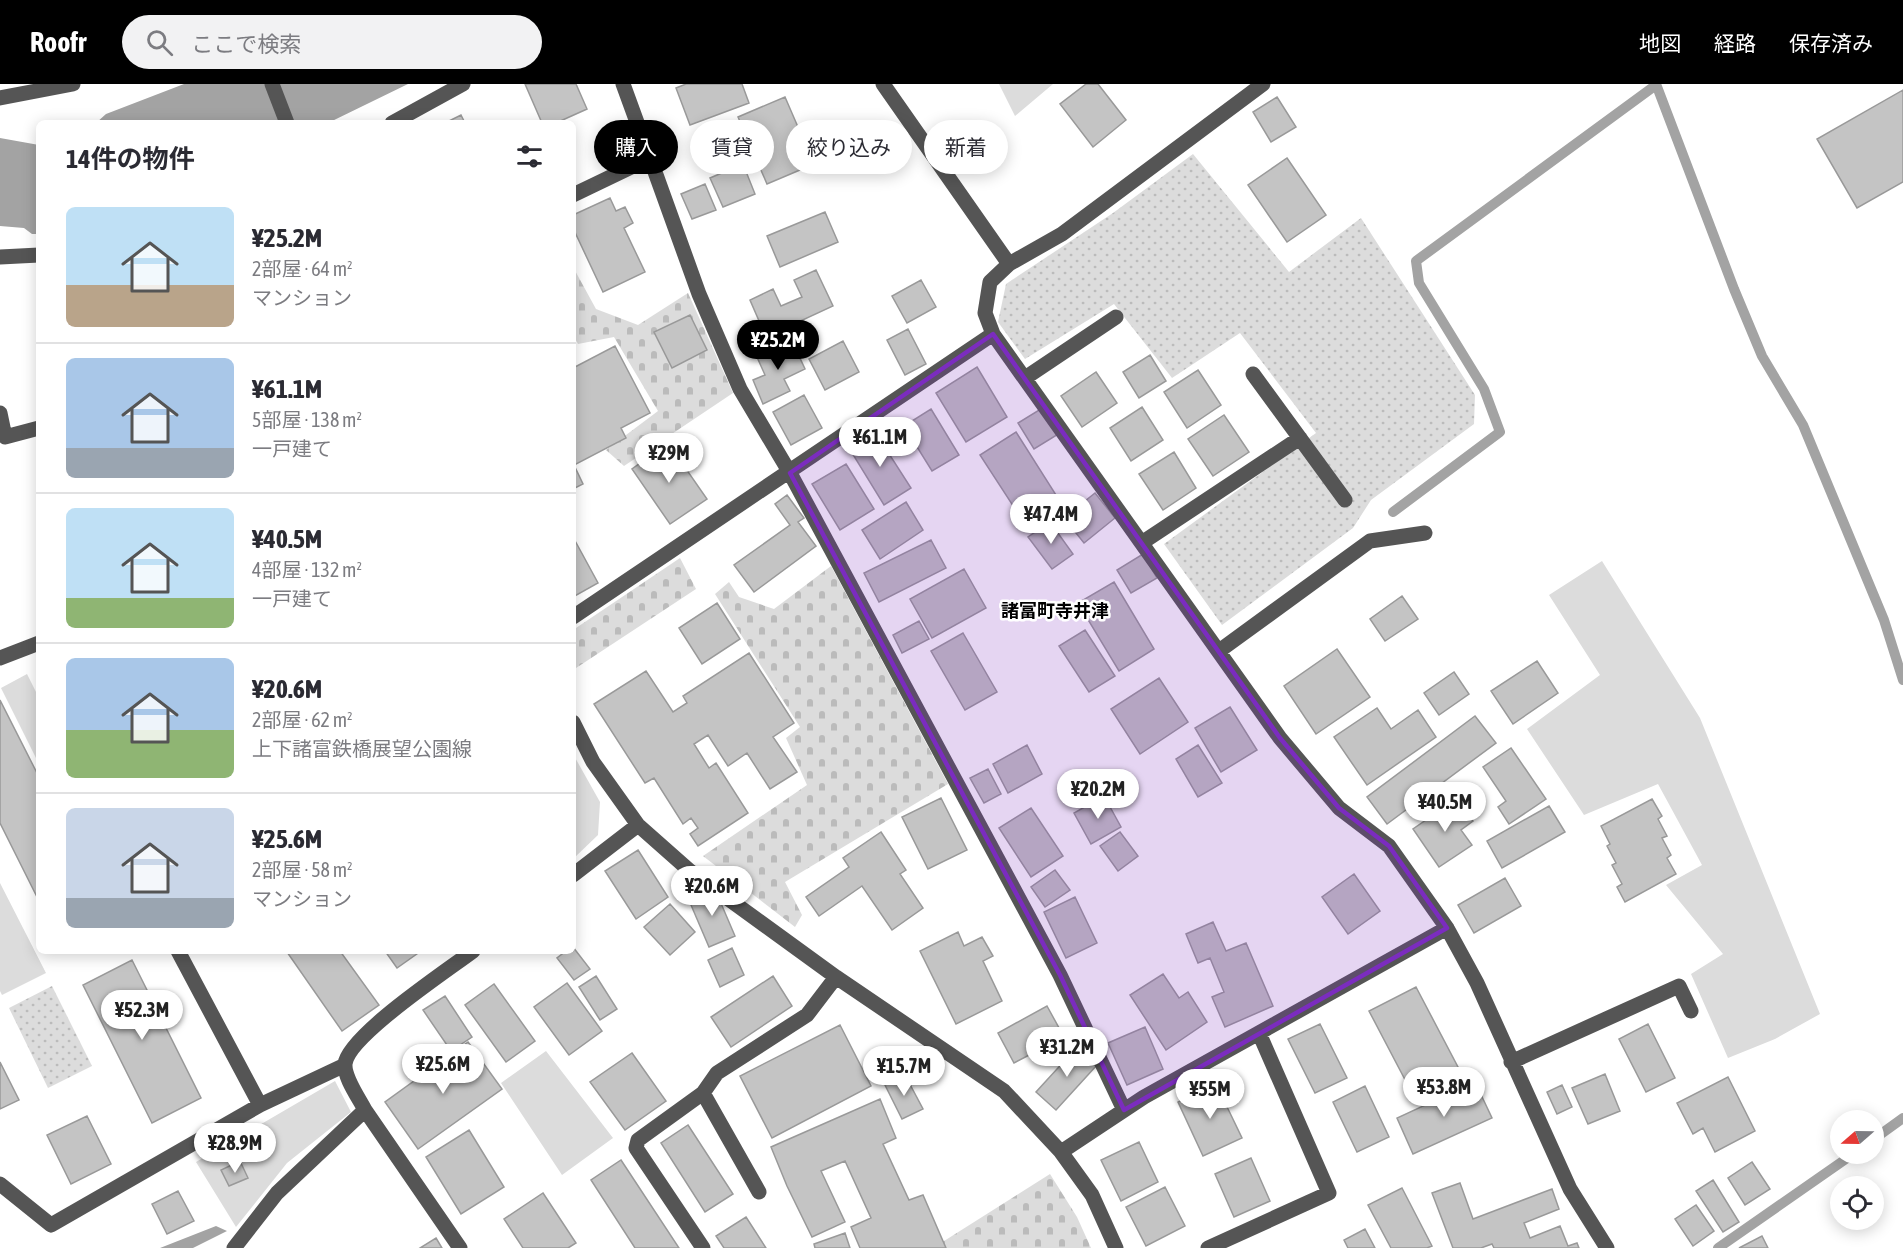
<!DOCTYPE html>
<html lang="ja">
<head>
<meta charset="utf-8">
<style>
  body { margin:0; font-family:"Asap Condensed","Noto Sans JP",sans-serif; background:#f2f2f3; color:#2b2b33; height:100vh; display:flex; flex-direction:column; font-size:22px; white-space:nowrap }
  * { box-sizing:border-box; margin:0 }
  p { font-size:20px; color:#7c7c81 }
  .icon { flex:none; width:33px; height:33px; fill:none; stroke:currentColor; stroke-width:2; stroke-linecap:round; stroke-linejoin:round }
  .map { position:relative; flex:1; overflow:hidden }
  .drawer { position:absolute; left:36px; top:36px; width:540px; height:834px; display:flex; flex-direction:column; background:#fff; border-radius:9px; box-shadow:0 3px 15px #0003 }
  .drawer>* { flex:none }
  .guide { position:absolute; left:594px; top:36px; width:570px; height:54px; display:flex; gap:12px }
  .needle { width:39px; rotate:250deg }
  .buttons { position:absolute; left:1830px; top:1026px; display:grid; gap:12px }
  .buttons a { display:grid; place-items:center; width:54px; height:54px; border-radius:50%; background:#fff; box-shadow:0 3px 15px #0003; font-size:30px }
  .price { position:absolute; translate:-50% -51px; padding:0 14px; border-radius:21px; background:#fff; color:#222; font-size:20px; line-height:39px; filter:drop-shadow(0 2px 3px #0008) }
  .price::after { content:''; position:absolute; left:50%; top:36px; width:18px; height:14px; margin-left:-9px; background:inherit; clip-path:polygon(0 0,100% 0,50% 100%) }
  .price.on { background:#000; color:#fff }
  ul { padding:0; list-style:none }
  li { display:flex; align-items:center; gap:18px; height:150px; padding:0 30px }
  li+li { border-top:2px solid #e1e1e2 }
  li span { display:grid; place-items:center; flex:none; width:168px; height:120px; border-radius:9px; color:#555 }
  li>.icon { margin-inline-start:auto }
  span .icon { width:72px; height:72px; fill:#fffc; stroke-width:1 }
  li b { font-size:26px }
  h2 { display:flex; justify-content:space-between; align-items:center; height:72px; padding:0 30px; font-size:26px }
  .chip { padding:0 21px; border-radius:27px; background:#fff; box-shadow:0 3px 15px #0003; font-size:21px; line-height:54px }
  .chip.on { background:#000; color:#fff }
  header { display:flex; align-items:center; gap:36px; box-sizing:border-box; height:84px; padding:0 30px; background:#000; color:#fff }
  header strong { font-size:28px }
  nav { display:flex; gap:33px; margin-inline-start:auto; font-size:21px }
  .search { width:420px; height:54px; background:#f2f2f3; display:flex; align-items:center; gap:15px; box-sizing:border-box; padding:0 21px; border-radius:33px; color:#7c7c81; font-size:22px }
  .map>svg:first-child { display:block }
</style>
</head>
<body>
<header>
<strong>Roofr</strong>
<div class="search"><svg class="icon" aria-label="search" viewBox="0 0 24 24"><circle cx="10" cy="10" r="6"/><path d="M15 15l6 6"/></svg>ここで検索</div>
<nav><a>地図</a><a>経路</a><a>保存済み</a></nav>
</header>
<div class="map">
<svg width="1903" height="1164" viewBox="0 0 1903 1164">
  <defs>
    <pattern id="grass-dots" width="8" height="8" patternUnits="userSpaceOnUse" patternTransform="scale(1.5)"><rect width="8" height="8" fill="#dcdcdc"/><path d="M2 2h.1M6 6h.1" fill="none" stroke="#bbb" stroke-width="1.8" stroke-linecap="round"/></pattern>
    <pattern id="cemetery-stones" width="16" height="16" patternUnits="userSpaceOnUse" patternTransform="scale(1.5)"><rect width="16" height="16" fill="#dcdcdc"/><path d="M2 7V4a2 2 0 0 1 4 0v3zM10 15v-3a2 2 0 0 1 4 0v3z" fill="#bbb"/></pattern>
  </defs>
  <rect width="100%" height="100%" fill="#fff"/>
  <path fill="url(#grass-dots)" d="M1193,70L1289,188L1361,134L1475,311L1474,340L1371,416L1353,444L1222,541L1164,460L1316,349L1240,249L1172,294L1114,220L1025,275L998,238L1006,200L1113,129Z
    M52,902L92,982L48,1004L9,924Z"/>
  <path fill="url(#cemetery-stones)" d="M573,183L596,225L638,241L688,209L733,309L624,382L606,366L658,327L614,253L578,260L573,251Z
    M680,474L696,505L573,586V546Z
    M831,482L948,700L785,798L802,831L795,843L703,772L807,701L786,654L800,643L715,510L729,498L739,513L774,525Z
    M1050,1090L1077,1133L1091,1164H933Z"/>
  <path fill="#dcdcdc" d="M999,0H1053L1015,32Z
    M1602,477L1700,634L1820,930L1775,955L1728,974L1691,890L1723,870L1666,801L1702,781L1658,700L1584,731L1527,645L1600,591L1549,511Z
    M27,590L39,614V680L1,604Z
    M573,670L600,718L598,751L573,775Z
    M0,799L46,889L2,911L0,907Z
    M546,967L613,1054L562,1091L501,999Z
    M335,997L351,1028L287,1079L236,1143L196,1078Z"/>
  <path fill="#a3a3a3" d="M184,0H408L328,39H96L106,30Z
    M0,54L39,61V150H32L24,144L0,142Z
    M216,1142L227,1147L193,1164H160Z"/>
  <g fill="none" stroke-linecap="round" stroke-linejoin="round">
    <path stroke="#a3a3a3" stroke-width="10" d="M1656,0L1734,205L1762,272L1803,341L1884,536L1903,596
      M1393,428L1500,348L1484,305L1419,199L1416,177L1656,1
      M1874,1055L1903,1034
      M1718,1164L1853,1070"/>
  </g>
  <path fill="#c4c4c4" stroke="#999" stroke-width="1.5" d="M525,0H576L587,25L556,39H542Z
    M686,0H742L749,19L690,41L676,4Z
    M1086,0H1098L1126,36L1093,63L1060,20Z
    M1903,6V98L1857,124L1817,55Z
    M785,13L814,80L767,100L738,33Z
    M1277,13L1296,43L1271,58L1253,28Z
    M461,31L465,39H445Z
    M1287,74L1326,131L1287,158L1248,101Z
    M743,80L755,110L723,123L710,94Z
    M705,100L716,126L692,135L681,110Z
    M610,114L616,127L625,123L633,139L624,144L645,188L603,208L573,144V131Z
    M825,128L838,158L780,183L767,152Z
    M816,186L833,222L766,253L750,216L773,205L781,222L802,213L794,196Z
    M921,196L936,223L907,239L892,212Z
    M690,231L707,266L672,284L654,248Z
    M908,245L926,280L905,291L887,256Z
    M792,257L805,285L784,295L790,307L763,320L753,296L765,291L757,273Z
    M843,257L859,288L825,306L809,275Z
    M615,262L650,329L621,344L626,354L574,381L583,400L573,405V284Z
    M1150,271L1166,297L1139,314L1123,288Z
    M977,283L1007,333L966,358L936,309Z
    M1198,286L1221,321L1187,344L1164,308Z
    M1096,288L1117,319L1082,343L1061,312Z
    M804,311L822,344L791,361L773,328Z
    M1044,323L1060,349L1034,365L1018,339Z
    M1142,323L1163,356L1131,377L1110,344Z
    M931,325L959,371L932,387L904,342Z
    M1224,331L1249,368L1213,392L1188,355Z
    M875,348L911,404L884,421L849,364Z
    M1016,348L1056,411L1021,434L980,371Z
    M668,359L707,415L670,440L632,385Z
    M1174,368L1196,404L1163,426L1139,390Z
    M846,380L874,425L840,446L812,400Z
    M1095,409L1115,434L1084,459L1064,434Z
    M787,411L804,434L798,438L816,462L754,508L734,481L790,441L775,420Z
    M906,418L923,446L880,475L862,446Z
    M1050,438L1073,470L1052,485L1028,453Z
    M573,453L598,499L573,513Z
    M931,456L946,484L879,518L864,489Z
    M1143,470L1157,494L1131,509L1117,486Z
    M964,485L986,524L932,554L910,515Z
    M1114,498L1154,565L1119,587L1078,519Z
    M1402,512L1418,535L1385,557L1370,535Z
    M717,519L740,555L702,580L679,544Z
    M919,537L929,555L902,569L893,551Z
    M1085,546L1115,592L1089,608L1059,562Z
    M963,549L997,608L965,626L931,567Z
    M1337,565L1370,613L1316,650L1284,602Z
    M749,569L794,639L773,653L797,688L770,705L747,669L728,682L708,651L694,660L709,684L716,679L748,729L698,762L690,750L698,744L691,734L683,740L654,694L645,699L594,620L646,587L673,628L687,619L683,612Z
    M1537,577L1558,609L1513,640L1491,607Z
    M1454,588L1469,610L1439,631L1424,609Z
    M1159,594L1188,638L1140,670L1111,625Z
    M0,616L39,693V817L0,739Z
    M1230,623L1257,666L1221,688L1195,644Z
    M1377,624L1391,645L1418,626L1436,653L1367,701L1334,653Z
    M1475,632L1496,659L1387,740L1367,713Z
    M1027,661L1042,690L1008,709L993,680Z
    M1198,661L1222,699L1198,713L1176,675Z
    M1511,664L1546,715L1509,740L1498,723L1506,717L1483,683Z
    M988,685L1001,710L984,719L970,694Z
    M1104,712L1121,743L1091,760L1074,729Z
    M941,714L967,766L928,785L902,733Z
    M1458,714L1473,737L1461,746L1472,761L1439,783L1413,745Z
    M1652,715L1662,732L1658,735L1667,752L1662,754L1671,771L1667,774L1676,790L1625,818L1617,803L1622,800L1612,781L1616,779L1607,762L1610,760L1601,742Z
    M1549,722L1565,748L1502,784L1487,757Z
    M1031,724L1063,772L1031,793L999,744Z
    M881,748L906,786L900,790L923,824L892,846L862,802L819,832L806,813L849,783L843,774Z
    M1120,748L1138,772L1118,787L1100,762Z
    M638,766L668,813L636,835L605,787Z
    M1055,786L1070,806L1045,823L1031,803Z
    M1354,790L1380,827L1348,850L1322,813Z
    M1505,794L1521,822L1474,849L1458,821Z
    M714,803L735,852L709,863L688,814Z
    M1075,813L1097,859L1066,874L1044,828Z
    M670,820L695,848L670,871L644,843Z
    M1213,838L1226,867L1246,859L1273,922L1225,943L1212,913L1224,908L1210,874L1198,879L1186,850Z
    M958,848L964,862L982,853L993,872L983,877L1002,917L956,940L920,867Z
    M573,863L590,885L574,896L557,874L566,867H573Z
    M732,864L744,891L720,903L708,876Z
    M289,867H340L379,921L342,947L287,868Z
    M385,867H421L397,884Z
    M132,876L201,1014L152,1039L83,901Z
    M1163,890L1179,914L1188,908L1207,938L1166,966L1130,911Z
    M596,892L617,925L600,936L579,903Z
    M773,892L792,922L731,963L711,933Z
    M567,899L602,947L569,971L534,923Z
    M494,900L535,957L506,978L465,921Z
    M1416,903L1459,985L1412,1009L1369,927Z
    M445,912L472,953L451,967L423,926Z
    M1047,922L1064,953L1014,979L998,949Z
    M1320,940L1347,994L1315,1009L1288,955Z
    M1648,940L1675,994L1646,1008L1619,955Z
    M840,941L871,1002L772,1054L740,992Z
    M1145,943L1163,985L1127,1001L1108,959Z
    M468,958L502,1005L418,1065L385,1018Z
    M1078,962L1097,981L1056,1026L1036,1008Z
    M632,969L666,1017L625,1046L590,998Z
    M0,978L19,1016L0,1025Z
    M1605,990L1620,1027L1588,1040L1572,1004Z
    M905,991L923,1025L902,1035L885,1001Z
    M1728,993L1755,1047L1715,1068L1703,1044L1693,1050L1677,1019Z
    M1475,998L1492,1034L1413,1070L1397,1034Z
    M1216,1000L1242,1054L1203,1072L1178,1018Z
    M1562,1001L1572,1023L1557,1030L1547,1008Z
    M1365,1002L1389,1053L1357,1068L1333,1018Z
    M880,1015L896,1054L883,1060L909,1116L923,1111L946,1164H860L851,1143L871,1134L845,1077L821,1087L845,1138L812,1153L787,1102L771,1063Z
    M87,1032L111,1080L71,1100L47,1051Z
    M688,1041L733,1110L705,1128L661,1059Z
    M469,1046L504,1103L461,1130L426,1073Z
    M1139,1058L1158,1098L1121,1117L1101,1076Z
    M1251,1074L1270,1117L1234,1133L1215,1090Z
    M621,1076L679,1164H635L591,1096Z
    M240,1077L248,1094L229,1102L221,1086Z
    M1752,1078L1770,1105L1745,1121L1728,1094Z
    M1713,1096L1739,1138L1723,1148L1696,1107Z
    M1460,1099L1473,1135L1552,1105L1559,1125L1524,1139L1530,1154L1560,1142L1568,1162L1577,1159L1579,1164H1494L1492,1160L1481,1164H1453L1432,1109Z
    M1165,1103L1185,1142L1146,1162L1126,1123Z
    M1402,1104L1432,1162L1427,1164H1391L1368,1121Z
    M178,1107L194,1137L167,1150L152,1120Z
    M543,1109L576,1159L568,1164H523L504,1135Z
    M1696,1121L1714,1147L1693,1162L1675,1135Z
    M746,1133L766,1164H724L716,1152Z
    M1365,1145L1375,1164H1348L1344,1156Z
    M845,1149L850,1164H815L814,1160Z
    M1762,1152L1768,1164H1739Z
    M436,1154L442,1164H420Z"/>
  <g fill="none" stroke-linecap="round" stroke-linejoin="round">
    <path stroke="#555" stroke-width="15" d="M272,0L287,39
      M623,0L650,74
      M883,0L1009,180
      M1263,0L1062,150L1009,180L990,198L985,229L993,250L1280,654L1339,724L1389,762L1447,844L1477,899L1570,1105L1607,1164
      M0,14L73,0
      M392,39L463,0
      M573,111L650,74L699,210L740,305L790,389L1060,891L1124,1026
      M0,173L39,171
      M1253,290L1345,416
      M1025,294L1116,233
      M0,329L5,353L39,344
      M1143,458L1300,354
      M573,533L993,250
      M1219,567L1370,457L1425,449
      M0,574L39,559
      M573,638L593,678L638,741L690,787L836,893L1004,1007L1061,1068L1092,1111L1116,1164
      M573,791L638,741
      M178,867L260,1021
      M1511,978L1679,902L1691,927
      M703,1009L759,1108
      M1061,1068L1144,1013L1447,844
      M0,1100L51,1141L260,1021L345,981
      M234,1164L277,1109L365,1026
      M460,1164L365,1026C359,1014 344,994 345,980C348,952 448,886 473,867
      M703,1164L636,1064L638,1056L703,1009L717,989L807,931L836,893
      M1208,1164L1329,1109L1259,949"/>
  </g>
  <path fill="#7b2cbf" fill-opacity="0.2" stroke="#7b2cbf" stroke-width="4.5" stroke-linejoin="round" d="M993,250L1280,654L1339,724L1389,762L1447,844L1124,1026L1060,891L790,389Z"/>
  <g text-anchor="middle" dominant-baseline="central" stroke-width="5" stroke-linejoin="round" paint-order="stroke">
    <g font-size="18" font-weight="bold" fill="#000" stroke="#fff">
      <text x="1055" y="526">諸富町寺井津</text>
    </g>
  </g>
</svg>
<div class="buttons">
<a><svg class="needle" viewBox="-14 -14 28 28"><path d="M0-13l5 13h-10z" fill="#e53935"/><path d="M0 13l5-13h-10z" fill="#7c7c81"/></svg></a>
<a><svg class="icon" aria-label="locate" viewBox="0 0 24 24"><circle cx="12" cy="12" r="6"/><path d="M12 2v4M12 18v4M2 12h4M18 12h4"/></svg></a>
</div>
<b class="price on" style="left:778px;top:287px">¥25.2M</b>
<b class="price" style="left:880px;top:384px">¥61.1M</b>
<b class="price" style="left:669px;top:400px">¥29M</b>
<b class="price" style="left:1051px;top:461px">¥47.4M</b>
<b class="price" style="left:1098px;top:736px">¥20.2M</b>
<b class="price" style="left:1445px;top:749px">¥40.5M</b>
<b class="price" style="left:712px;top:833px">¥20.6M</b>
<b class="price" style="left:142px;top:957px">¥52.3M</b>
<b class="price" style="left:1067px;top:994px">¥31.2M</b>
<b class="price" style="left:443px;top:1011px">¥25.6M</b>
<b class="price" style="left:904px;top:1013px">¥15.7M</b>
<b class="price" style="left:1444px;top:1034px">¥53.8M</b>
<b class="price" style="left:1210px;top:1036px">¥55M</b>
<b class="price" style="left:235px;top:1090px">¥28.9M</b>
<div class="guide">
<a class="chip on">購入</a>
<a class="chip">賃貸</a>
<a class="chip">絞り込み</a>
<a class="chip">新着</a>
</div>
<section class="drawer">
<h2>14件の物件<svg class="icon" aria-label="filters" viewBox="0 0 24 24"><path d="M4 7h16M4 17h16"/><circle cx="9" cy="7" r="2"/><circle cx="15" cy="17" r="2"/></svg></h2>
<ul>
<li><span style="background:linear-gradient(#bfe0f5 65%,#b9a48a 0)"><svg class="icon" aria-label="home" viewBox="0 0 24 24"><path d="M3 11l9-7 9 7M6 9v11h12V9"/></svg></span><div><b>¥25.2M</b><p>2部屋 · 64 m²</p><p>マンション</p></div></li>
<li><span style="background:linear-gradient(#a9c7e8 75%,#9aa5b1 0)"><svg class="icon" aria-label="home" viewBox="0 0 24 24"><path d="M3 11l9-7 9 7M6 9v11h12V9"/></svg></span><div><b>¥61.1M</b><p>5部屋 · 138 m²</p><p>一戸建て</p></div></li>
<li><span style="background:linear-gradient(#bfe0f5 75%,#8fb573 0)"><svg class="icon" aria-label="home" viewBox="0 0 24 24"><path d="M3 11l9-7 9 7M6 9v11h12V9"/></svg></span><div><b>¥40.5M</b><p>4部屋 · 132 m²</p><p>一戸建て</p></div></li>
<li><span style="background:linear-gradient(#a9c7e8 60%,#8fb573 0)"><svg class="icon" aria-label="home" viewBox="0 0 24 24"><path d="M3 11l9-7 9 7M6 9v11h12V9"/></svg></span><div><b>¥20.6M</b><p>2部屋 · 62 m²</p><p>上下諸富鉄橋展望公園線</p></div></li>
<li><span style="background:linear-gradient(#c9d6e8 75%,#9aa5b1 0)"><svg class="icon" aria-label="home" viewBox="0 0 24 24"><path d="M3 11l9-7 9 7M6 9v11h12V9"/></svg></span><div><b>¥25.6M</b><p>2部屋 · 58 m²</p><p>マンション</p></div></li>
</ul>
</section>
</div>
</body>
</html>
